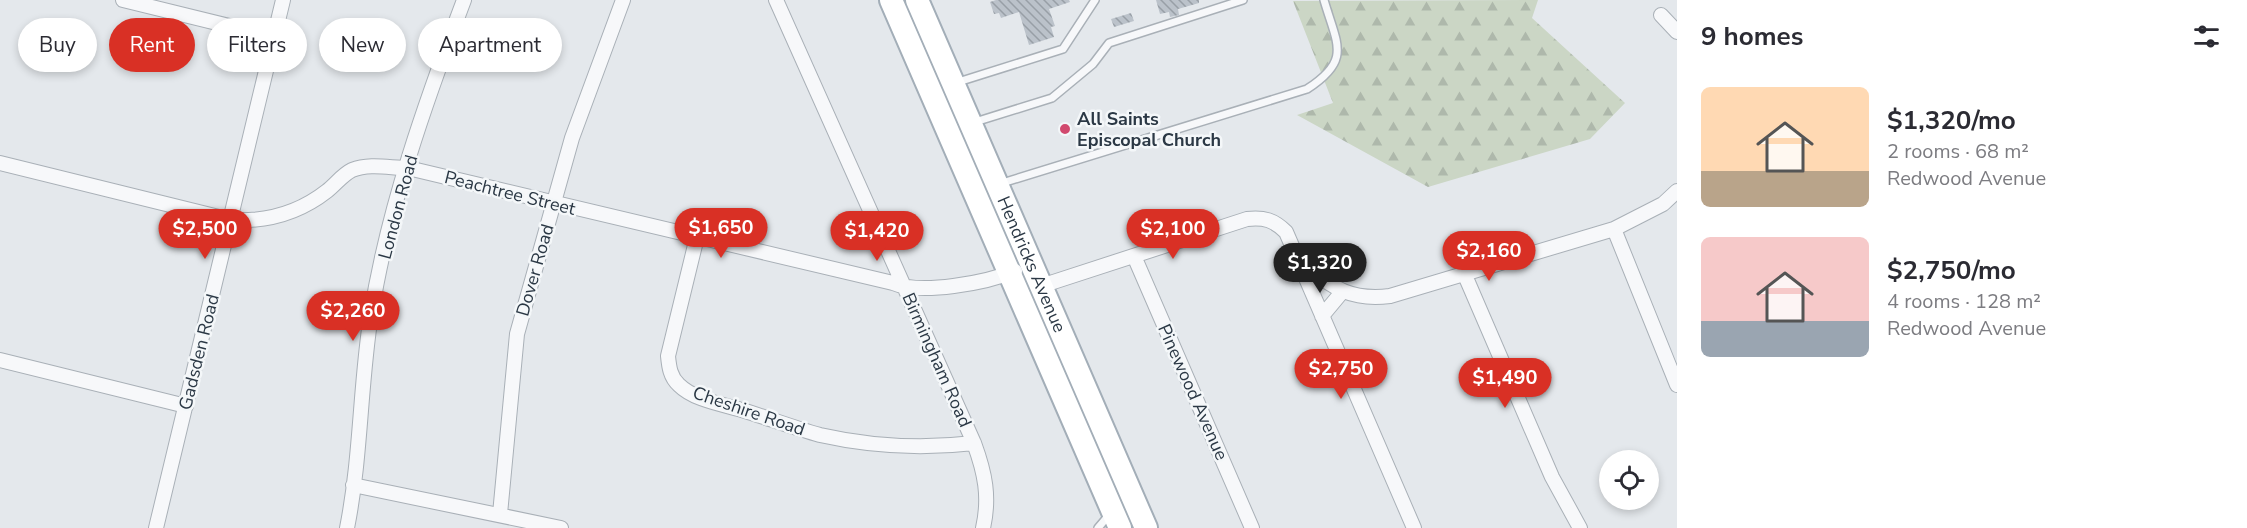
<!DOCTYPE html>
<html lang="en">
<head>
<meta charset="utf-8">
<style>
  body { margin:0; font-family:"Nunito Sans",sans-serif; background:#f7f7f7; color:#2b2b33; height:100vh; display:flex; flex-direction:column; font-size:22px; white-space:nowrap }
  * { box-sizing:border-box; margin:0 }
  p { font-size:20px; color:#7c7c81 }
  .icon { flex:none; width:33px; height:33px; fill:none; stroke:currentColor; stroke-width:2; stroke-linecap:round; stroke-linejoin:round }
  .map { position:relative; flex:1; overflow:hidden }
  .details { display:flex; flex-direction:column; background:#fff; width:570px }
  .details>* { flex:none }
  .hud { position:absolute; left:18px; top:18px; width:570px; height:54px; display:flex; gap:12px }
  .fabs { position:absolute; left:1599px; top:450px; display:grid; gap:12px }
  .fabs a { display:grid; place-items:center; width:60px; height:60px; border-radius:50%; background:#fff; box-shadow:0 3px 9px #0003; font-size:30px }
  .price { position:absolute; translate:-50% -51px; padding:0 14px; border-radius:21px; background:#d93025; color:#fff; font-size:20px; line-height:39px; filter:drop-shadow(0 2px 3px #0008) }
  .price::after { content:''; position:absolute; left:50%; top:36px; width:18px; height:14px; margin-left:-9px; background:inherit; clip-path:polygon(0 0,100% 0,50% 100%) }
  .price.current { background:#222; color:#fff }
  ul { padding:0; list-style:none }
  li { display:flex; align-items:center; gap:18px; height:150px; padding:0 24px }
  li span { display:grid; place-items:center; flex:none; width:168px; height:120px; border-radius:9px; color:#555 }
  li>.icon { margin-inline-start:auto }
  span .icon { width:72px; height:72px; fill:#fffc; stroke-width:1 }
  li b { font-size:26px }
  h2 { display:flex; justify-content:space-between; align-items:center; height:72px; padding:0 24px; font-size:26px }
  .pill { padding:0 21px; border-radius:27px; background:#fff; box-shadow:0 3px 9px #0003; font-size:21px; line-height:54px }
  .pill.current { background:#d93025; color:#fff }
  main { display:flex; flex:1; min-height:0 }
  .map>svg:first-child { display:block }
</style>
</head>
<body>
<main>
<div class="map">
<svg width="1677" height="528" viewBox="0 0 1677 528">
  <defs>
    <pattern id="forest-firs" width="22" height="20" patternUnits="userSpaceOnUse" patternTransform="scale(1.5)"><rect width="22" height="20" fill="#cbd6c5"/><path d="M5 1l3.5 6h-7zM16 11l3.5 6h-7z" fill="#aeb8ab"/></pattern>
    <pattern id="building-back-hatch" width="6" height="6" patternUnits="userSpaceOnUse" patternTransform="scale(1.5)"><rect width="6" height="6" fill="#bbc2ca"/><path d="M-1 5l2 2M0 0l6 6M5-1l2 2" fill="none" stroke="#989fa6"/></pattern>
  </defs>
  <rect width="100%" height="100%" fill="#e4e8ec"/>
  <path fill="url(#forest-firs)" d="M1538,0L1532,18L1625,103L1590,139L1428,187L1297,115L1333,103L1293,1Z"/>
  <path fill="url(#building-back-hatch)" d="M996,0H1069L1070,2L1049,9L1055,26L1051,27L1054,37L1029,45L1019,12L1001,18L999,13L994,14L990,2Z
    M1156,0H1199V3L1178,9L1179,15L1170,17L1169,12L1160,14Z
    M1131,13L1134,21L1114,27L1111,19Z"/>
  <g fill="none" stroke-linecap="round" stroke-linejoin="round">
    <defs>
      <path id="lane" d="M955,83L1063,49L1095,0
        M975,122L1052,98L1093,64L1109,43L1243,0
        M999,184L1307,89C1352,60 1337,45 1324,0
        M1098,528L1109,515"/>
      <path id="street" d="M123,0L274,37
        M776,0L974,443C985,473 990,497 983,528
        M1661,15L1677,32
        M0,163L231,220C266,222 299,213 327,191C336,184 342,175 352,170C370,163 390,168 408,168L893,283C921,295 986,283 1015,271
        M1614,229L1677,385
        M697,237L668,356C669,366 670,377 679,385C694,400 722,404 742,410C768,418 794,428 820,435C869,446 924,449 974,443
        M1134,256L1252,528
        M1300,262C1332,286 1347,301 1390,296L1614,229L1663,204L1677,191
        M1464,273L1552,477L1580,528
        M1041,286L1247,219C1264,217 1274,220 1286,232L1414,528
        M1322,316L1342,292
        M0,360L186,406
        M353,485L561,528
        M500,514L517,334L572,138L623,0
        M156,528L283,0
        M347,528C361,458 360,385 371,315C388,207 426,101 464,0"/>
      <g id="primary">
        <path d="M891,0L1120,528"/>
        <path id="s1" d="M917,0L1146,528"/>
      </g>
    </defs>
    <use href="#lane" stroke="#a9b0b7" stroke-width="10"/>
    <use href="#street" stroke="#a9b0b7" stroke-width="16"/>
    <use href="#primary" stroke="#a3aeb8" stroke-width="26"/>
    <use href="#lane" stroke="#f7f8fa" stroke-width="7"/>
    <use href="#street" stroke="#f7f8fa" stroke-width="14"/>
    <use href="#primary" stroke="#fff" stroke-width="22"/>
  </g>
  <circle fill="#d1496e" stroke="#f4f7f9" stroke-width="2" cx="1065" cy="129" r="6"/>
  <g text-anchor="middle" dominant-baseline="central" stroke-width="5" stroke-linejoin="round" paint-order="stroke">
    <g font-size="18" font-weight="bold" fill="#2b3845" stroke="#f4f7f9" text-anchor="start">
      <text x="1077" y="119">All Saints<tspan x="1077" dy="21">Episcopal Church</tspan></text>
    </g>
    <g font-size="18" fill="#2b3845" stroke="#f4f7f9">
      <text transform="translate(510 193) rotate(14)">Peachtree Street</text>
      <text transform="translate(398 207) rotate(-75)">London Road</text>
      <text stroke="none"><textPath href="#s1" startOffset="288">Hendricks Avenue</textPath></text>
      <text transform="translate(535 270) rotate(-74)">Dover Road</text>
      <text transform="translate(199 352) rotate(-76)">Gadsden Road</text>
      <text transform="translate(937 360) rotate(66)">Birmingham Road</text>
      <text transform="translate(1193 392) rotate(66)">Pinewood Avenue</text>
      <text transform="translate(749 411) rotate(19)">Cheshire Road</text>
    </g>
  </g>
</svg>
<div class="fabs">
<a><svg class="icon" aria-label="locate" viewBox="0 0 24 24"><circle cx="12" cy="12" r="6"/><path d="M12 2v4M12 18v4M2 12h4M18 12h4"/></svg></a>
</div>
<b class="price" style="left:721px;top:259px">$1,650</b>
<b class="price" style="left:205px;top:260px">$2,500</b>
<b class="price" style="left:1173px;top:260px">$2,100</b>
<b class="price" style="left:877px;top:262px">$1,420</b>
<b class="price" style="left:1489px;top:282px">$2,160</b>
<b class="price current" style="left:1320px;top:294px">$1,320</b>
<b class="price" style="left:353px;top:342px">$2,260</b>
<b class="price" style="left:1341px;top:400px">$2,750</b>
<b class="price" style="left:1505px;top:409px">$1,490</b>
<div class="hud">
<a class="pill">Buy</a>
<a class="pill current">Rent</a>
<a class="pill">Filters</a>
<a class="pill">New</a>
<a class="pill">Apartment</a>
</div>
</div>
<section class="details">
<h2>9 homes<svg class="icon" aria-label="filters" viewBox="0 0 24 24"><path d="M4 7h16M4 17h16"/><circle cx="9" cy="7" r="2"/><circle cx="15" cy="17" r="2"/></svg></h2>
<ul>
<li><span style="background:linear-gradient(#ffd9b3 70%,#b9a48a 0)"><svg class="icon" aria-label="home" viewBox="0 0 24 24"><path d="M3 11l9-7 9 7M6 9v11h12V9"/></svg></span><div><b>$1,320/mo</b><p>2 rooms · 68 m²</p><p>Redwood Avenue</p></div></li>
<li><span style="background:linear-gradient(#f6c9c9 70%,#9aa5b1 0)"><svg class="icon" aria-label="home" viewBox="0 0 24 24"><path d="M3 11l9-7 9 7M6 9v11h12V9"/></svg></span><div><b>$2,750/mo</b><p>4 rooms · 128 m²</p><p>Redwood Avenue</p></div></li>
</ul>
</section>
</main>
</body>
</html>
